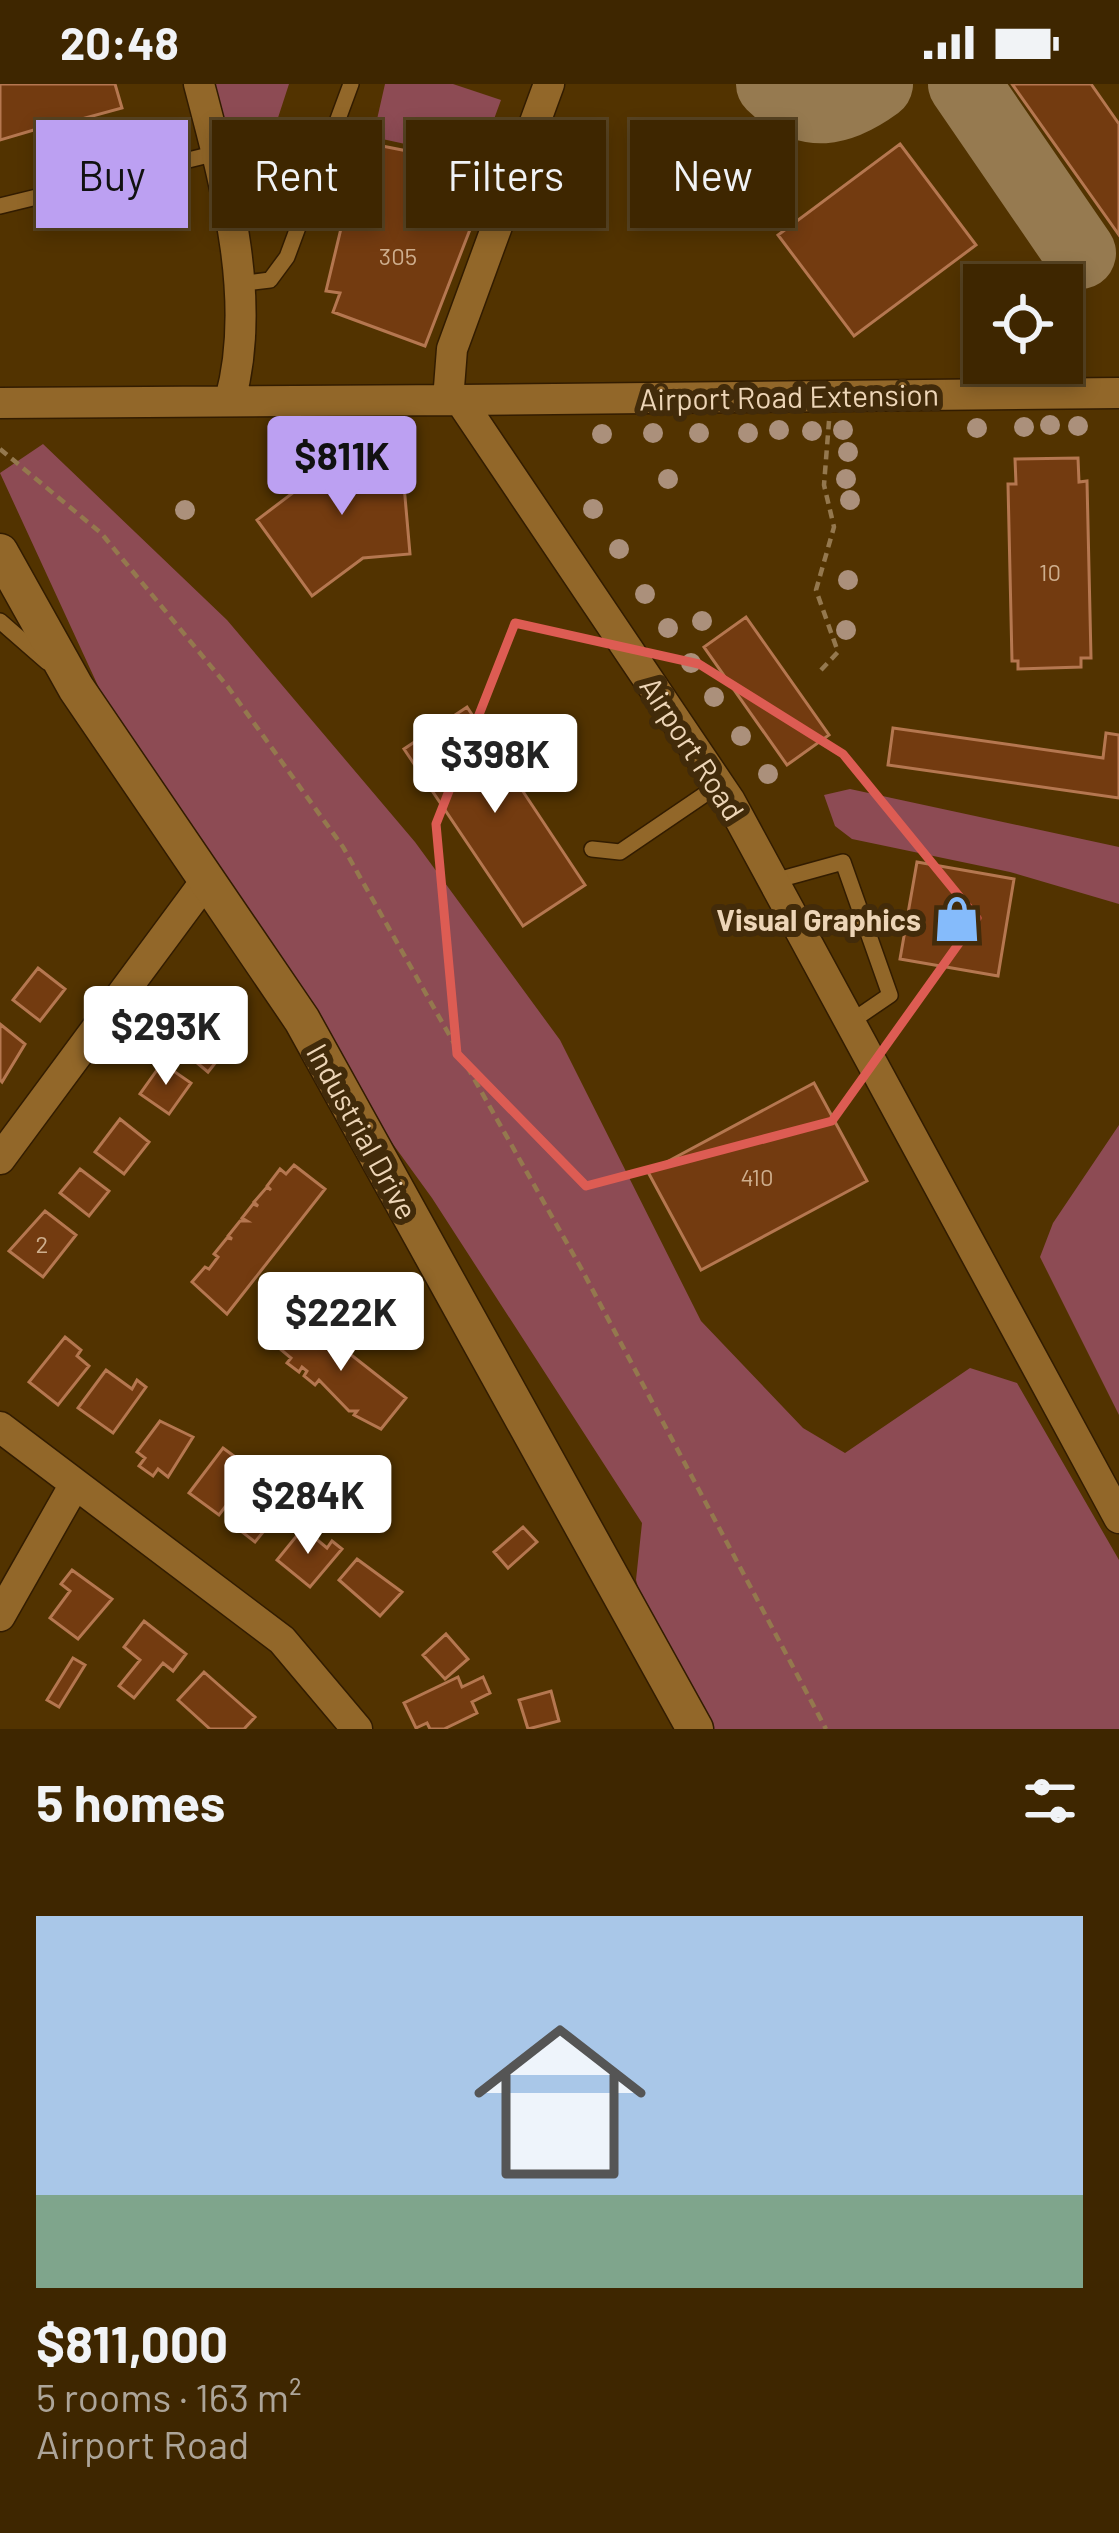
<!DOCTYPE html>
<html lang="en">
<head>
<meta charset="utf-8">
<style>
  body { margin:0; font-family:Barlow,sans-serif; background:#452e0a; color:#f1f3f6; height:100vh; display:flex; flex-direction:column; font-size:45px; white-space:nowrap }
  * { box-sizing:border-box; margin:0 }
  p { font-size:39px; color:#ada599 }
  .icon { flex:none; width:66px; height:66px; fill:none; stroke:currentColor; stroke-width:2; stroke-linecap:round; stroke-linejoin:round }
  .map { position:relative; height:1645px; overflow:hidden }
  .sheet { display:flex; flex-direction:column; background:#3e2600; flex:1 }
  .sheet>* { flex:none }
  .guide { position:absolute; left:36px; top:36px; width:1047px; height:108px; display:flex; gap:24px }
  .buttons { position:absolute; left:963px; top:180px; display:grid; gap:24px }
  .buttons a { display:grid; place-items:center; width:120px; height:120px; border-radius:0px; background:#3e2600; box-shadow:0 6px 18px #0003,0 0 0 3px #574322; font-size:60px }
  .price { position:absolute; translate:-50% -102px; padding:0 27px; border-radius:12px; background:#fff; color:#222; font-size:39px; line-height:78px; filter:drop-shadow(0 3px 6px #0008) }
  .price::after { content:''; position:absolute; left:50%; top:72px; width:36px; height:27px; margin-left:-18px; background:inherit; clip-path:polygon(0 0,100% 0,50% 100%) }
  .price.current { background:#bca0f2; color:#111 }
  ul { padding:0; list-style:none }
  li { display:grid; align-content:center; gap:24px; height:636px; padding:0 36px }
  li+li { border-top:3px solid #574322 }
  li span { display:grid; place-items:center; height:372px; border-radius:0px; color:#555 }
  li>.icon { margin-inline-start:auto }
  span .icon { width:216px; height:216px; fill:#fffc; stroke-width:1 }
  li b { font-size:51px }
  h2 { display:flex; justify-content:space-between; align-items:center; height:144px; padding:0 36px; font-size:51px }
  .chip { padding:0 42px; border-radius:0px; background:#3e2600; box-shadow:0 6px 18px #0003,0 0 0 3px #574322; font-size:42px; line-height:108px }
  .chip.current { background:#bca0f2; color:#111 }
  .status { display:flex; justify-content:space-between; align-items:center; height:84px; padding:0 60px; background:#3e2600; direction:ltr }
  .status svg { height:33px; fill:currentColor }
  .map>svg:first-child { display:block }
</style>
</head>
<body>
<div class="status"><b>20:48</b><svg viewBox="0 0 49 12"><path d="M0 12V9h3v3zM5 12V6h3v6zM10 12V3h3v9zM15 12V0h3v12zM26 1h20v11H26zM47 4h2v5h-2z"/></svg></div>
<div class="map">
<svg width="1119" height="1645" viewBox="0 0 1119 1645">
  <rect width="100%" height="100%" fill="#523300"/>
  <path fill="#8d4b54" d="M215,0H289L242,144Z
    M385,0H453L501,16L479,76L373,53Z
    M43,360L227,536L415,758L560,956L701,1237L803,1344L845,1369L970,1284L1017,1299L1119,1476V1645H677L636,1496L642,1439L432,1114L163,743L0,389Z
    M850,705L1119,763V820L1010,788L852,755L835,742L824,711Z
    M1119,1041V1331L1040,1173L1053,1139Z"/>
  <g fill="none" stroke-linecap="round" stroke-linejoin="round">
    <path stroke="#967a50" stroke-width="72" d="M772,0C808,35 840,27 877,0
      M964,0L1080,169"/>
  </g>
  <path fill="#733b10" stroke="#b57750" stroke-width="3" d="M0,0H115L122,24L74,37L76,45L46,53L44,43L0,56Z
    M1012,0H1091L1119,40V151Z
    M372,60L483,82L474,114L481,117L425,262L333,228L340,209L326,207L344,132L357,135Z
    M900,60L976,161L854,252L778,151Z
    M401,367L410,470L363,474L312,512L257,436L331,380V375Z
    M1078,374L1079,398L1087,397L1091,574H1081V583L1018,585V577H1012L1008,400H1016L1015,375Z
    M746,533L829,651L787,681L704,563Z
    M467,623L585,801L523,842L404,665Z
    M893,644L1103,674L1106,649L1119,651V714L888,681Z
    M917,778L1014,795L998,892L900,875Z
    M38,884L65,905L40,937L13,916Z
    M205,929L236,953L208,988L178,963Z
    M0,940L25,960L2,998L0,996Z
    M162,979L191,999L169,1030L140,1010Z
    M814,999L867,1097L701,1186L648,1088Z
    M120,1035L149,1058L124,1090L95,1068Z
    M294,1081L325,1105L227,1230L192,1198L205,1183L209,1185L218,1173L214,1170L227,1154L232,1155L228,1152L240,1137H247L242,1134L253,1120L258,1122L254,1118L267,1103L271,1106L267,1102L280,1085L286,1090Z
    M80,1085L109,1107L89,1132L60,1109Z
    M45,1127L76,1151L43,1193L9,1167Z
    M303,1233L406,1314L381,1345L354,1331L357,1327H349L319,1296L315,1301L304,1292L307,1287L302,1283L299,1288L287,1279L291,1274L279,1264Z
    M65,1253L81,1266L77,1272L89,1282L58,1321L29,1298Z
    M106,1286L132,1305L137,1296L146,1303L113,1349L78,1324Z
    M160,1337L193,1353L168,1393L158,1385L153,1392L139,1382L145,1374L137,1368Z
    M223,1364L253,1386L219,1431L189,1409Z
    M281,1387L292,1396L282,1409L290,1415L255,1458L228,1437L252,1408Z
    M523,1443L537,1458L508,1484L494,1468Z
    M303,1444L327,1464L332,1457L342,1465L310,1503L277,1476Z
    M357,1475L402,1508L380,1532L339,1496Z
    M72,1486L112,1515L78,1555L50,1534L70,1507L61,1500Z
    M144,1537L186,1570L173,1587L163,1579L134,1614L119,1602L140,1576L124,1563Z
    M446,1550L468,1575L445,1595L423,1571Z
    M73,1574L85,1581L59,1623L47,1616Z
    M204,1588L255,1633L244,1645H210L178,1616Z
    M458,1593L462,1603L483,1593L490,1609L472,1618L477,1629L444,1645H430L427,1639L416,1644L404,1619Z
    M551,1607L559,1637L528,1645L519,1616Z"/>
  <g fill="none" stroke-linecap="round" stroke-linejoin="round">
    <defs>
      <path id="lane" d="M0,122L217,69
        M237,200L270,196L287,173L351,0
        M0,537L47,578
        M592,765L620,768L720,700
        M774,797L843,778L890,911L852,937"/>
      <path id="street" d="M199,0C225,99 258,215 230,316
        M448,316L452,265L549,0
        M460,316L1119,309
        M0,319L460,316L730,717L1119,1434
        M0,1075L208,794
        M0,1343L282,1556L357,1645
        M0,1532L75,1400"/>
      <path id="secondary" d="M0,468L76,604L302,936L695,1645"/>
    </defs>
    <use href="#lane" stroke="#321c00" stroke-width="18"/>
    <use href="#street" stroke="#321c00" stroke-width="33"/>
    <use href="#secondary" stroke="#321c00" stroke-width="39"/>
    <path stroke="#94784e" stroke-width="4.5" stroke-dasharray="9 6" stroke-linecap="butt" d="M0,365L101,449L228,603L343,763L581,1184L826,1645
      M821,586L838,568L816,506L834,443L824,401L829,337"/>
    <use href="#lane" stroke="#926729" stroke-width="15"/>
    <use href="#street" stroke="#926729" stroke-width="30"/>
    <use href="#secondary" stroke="#926729" stroke-width="36"/>
  </g>
  <g fill="#ab907b">
    <circle cx="1050" cy="341" r="10"/>
    <circle cx="1078" cy="342" r="10"/>
    <circle cx="1024" cy="343" r="10"/>
    <circle cx="977" cy="344" r="10"/>
    <circle cx="779" cy="346" r="10"/>
    <circle cx="843" cy="346" r="10"/>
    <circle cx="812" cy="347" r="10"/>
    <circle cx="653" cy="349" r="10"/>
    <circle cx="699" cy="349" r="10"/>
    <circle cx="748" cy="349" r="10"/>
    <circle cx="602" cy="350" r="10"/>
    <circle cx="848" cy="368" r="10"/>
    <circle cx="668" cy="395" r="10"/>
    <circle cx="846" cy="395" r="10"/>
    <circle cx="850" cy="416" r="10"/>
    <circle cx="593" cy="425" r="10"/>
    <circle cx="185" cy="426" r="10"/>
    <circle cx="619" cy="465" r="10"/>
    <circle cx="848" cy="496" r="10"/>
    <circle cx="645" cy="510" r="10"/>
    <circle cx="702" cy="537" r="10"/>
    <circle cx="668" cy="544" r="10"/>
    <circle cx="846" cy="546" r="10"/>
    <circle cx="691" cy="579" r="10"/>
    <circle cx="714" cy="613" r="10"/>
    <circle cx="741" cy="652" r="10"/>
    <circle cx="768" cy="690" r="10"/>
  </g>
  <path fill="none" stroke="#dd5c53" stroke-width="9" stroke-linejoin="round" d="M515,539L699,580L843,670L977,834L832,1037L586,1102L457,970L436,740Z"/>
  <defs>
    <symbol id="shop-bare" viewBox="-9 -9 18 18"><path d="M-5-2.5h2.3a2.7 3.5 0 0 1 5.4 0H5L5.5 6h-11ZM-1.5-2.5h3a1.5 2.3 0 0 0-3 0Z" fill="#85bbfb" stroke="#422b0a" stroke-width="2.5" paint-order="stroke"/></symbol>
  </defs>
  <g fill-rule="evenodd">
    <use href="#shop-bare" x="924" y="802" width="66" height="66"/>
  </g>
  <g text-anchor="middle" dominant-baseline="central" stroke-width="12" stroke-linejoin="round" paint-order="stroke">
    <g font-size="24" fill="#ceae8d">
      <text x="398" y="171">305</text>
      <text x="1050" y="487">10</text>
      <text x="757" y="1092">410</text>
      <text x="42" y="1159">2</text>
    </g>
    <g font-size="30" fill="#edd5b7" stroke="#422b0a">
      <text transform="translate(789 312) rotate(-1)">Airport Road Extension</text>
      <text transform="translate(693 664) rotate(57)">Airport Road</text>
      <text transform="translate(363 1047) rotate(61)">Industrial Drive</text>
    </g>
    <g font-size="30" font-weight="bold" fill="#edd5b7" stroke="#422b0a" text-anchor="end">
      <text x="921" y="835">Visual Graphics</text>
    </g>
  </g>
</svg>
<div class="buttons">
<a><svg class="icon" aria-label="locate" viewBox="0 0 24 24"><circle cx="12" cy="12" r="6"/><path d="M12 2v4M12 18v4M2 12h4M18 12h4"/></svg></a>
</div>
<b class="price current" style="left:342px;top:434px">$811K</b>
<b class="price" style="left:495px;top:732px">$398K</b>
<b class="price" style="left:166px;top:1004px">$293K</b>
<b class="price" style="left:341px;top:1290px">$222K</b>
<b class="price" style="left:308px;top:1473px">$284K</b>
<div class="guide">
<a class="chip current">Buy</a>
<a class="chip">Rent</a>
<a class="chip">Filters</a>
<a class="chip">New</a>
</div>
</div>
<section class="sheet">
<h2>5 homes<svg class="icon" aria-label="filters" viewBox="0 0 24 24"><path d="M4 7h16M4 17h16"/><circle cx="9" cy="7" r="2"/><circle cx="15" cy="17" r="2"/></svg></h2>
<ul>
<li><span style="background:linear-gradient(#a9c7e8 75%,#7fa58c 0)"><svg class="icon" aria-label="home" viewBox="0 0 24 24"><path d="M3 11l9-7 9 7M6 9v11h12V9"/></svg></span><div><b>$811,000</b><p>5 rooms · 163 m²</p><p>Airport Road</p></div></li>
</ul>
</section>
</body>
</html>
